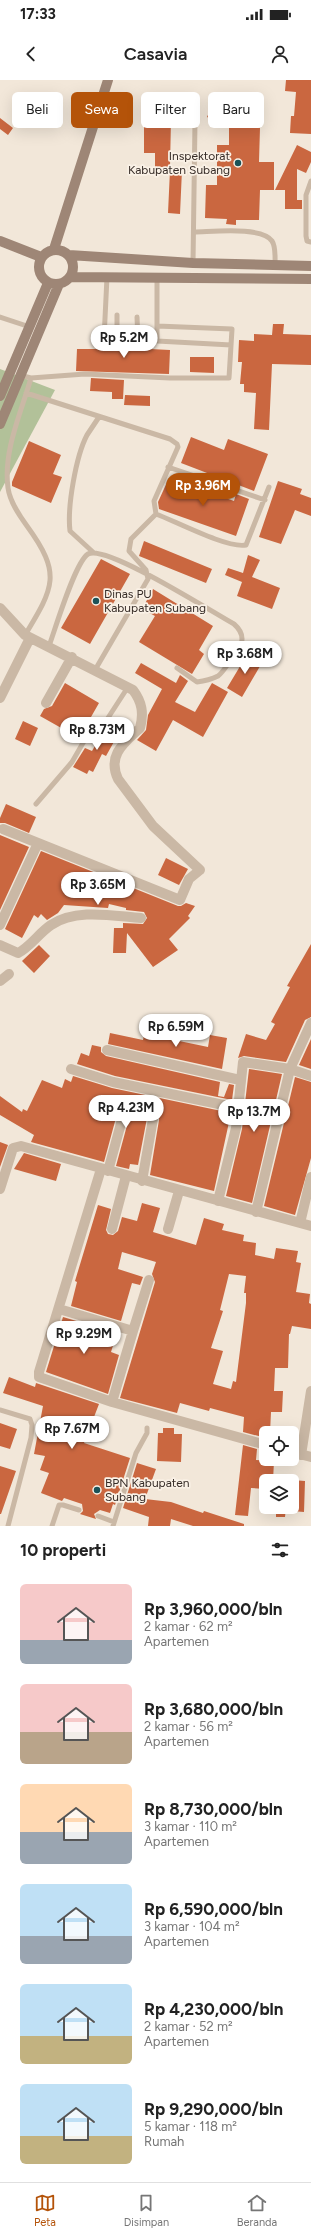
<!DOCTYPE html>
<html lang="id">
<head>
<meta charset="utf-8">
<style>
  body { margin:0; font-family:Figtree,sans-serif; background:#f2f2f2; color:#222; height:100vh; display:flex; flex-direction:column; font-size:15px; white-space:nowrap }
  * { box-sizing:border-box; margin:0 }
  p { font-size:13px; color:#767676 }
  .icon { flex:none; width:22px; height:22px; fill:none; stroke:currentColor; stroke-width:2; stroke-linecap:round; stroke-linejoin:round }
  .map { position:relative; height:1446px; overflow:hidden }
  .side { display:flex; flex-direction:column; background:#fff; flex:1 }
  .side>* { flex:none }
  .banner { position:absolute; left:12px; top:12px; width:287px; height:36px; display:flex; gap:8px }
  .tools { position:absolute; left:259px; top:1346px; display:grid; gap:8px }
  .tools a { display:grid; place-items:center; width:40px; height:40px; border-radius:6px; background:#fff; box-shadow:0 4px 16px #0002; font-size:20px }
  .price { position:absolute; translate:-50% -34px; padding:0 9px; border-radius:14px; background:#fff; color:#222; font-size:13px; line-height:26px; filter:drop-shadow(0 1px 2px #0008) }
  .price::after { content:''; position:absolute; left:50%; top:24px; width:12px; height:9px; margin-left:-6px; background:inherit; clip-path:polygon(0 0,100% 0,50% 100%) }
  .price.current { background:#b45309; color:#fff }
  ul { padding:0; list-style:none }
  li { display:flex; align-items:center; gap:12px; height:100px; padding:0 20px }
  li span { display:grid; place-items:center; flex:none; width:112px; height:80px; border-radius:6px; color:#555 }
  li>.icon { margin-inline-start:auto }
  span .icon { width:48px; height:48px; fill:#fffc; stroke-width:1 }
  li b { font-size:17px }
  h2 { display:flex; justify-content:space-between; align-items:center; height:48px; padding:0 20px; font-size:17px }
  .tag { padding:0 14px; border-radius:6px; background:#fff; box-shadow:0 4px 16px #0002; font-size:14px; line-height:36px }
  .tag.current { background:#b45309; color:#fff }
  .status { display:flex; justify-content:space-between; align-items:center; height:28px; padding:0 20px; background:#fff; direction:ltr }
  .status svg { height:11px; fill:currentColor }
  header { display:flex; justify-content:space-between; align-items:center; height:52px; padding:0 20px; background:#fff; font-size:18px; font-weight:600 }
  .tabs { display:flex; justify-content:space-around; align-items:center; height:56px; border-top:1px solid #e0e0e0; background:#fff; font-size:11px; color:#767676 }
  .tabs a { display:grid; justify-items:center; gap:2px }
  .tabs .current { color:#b45309 }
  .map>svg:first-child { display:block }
</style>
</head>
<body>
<div class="status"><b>17:33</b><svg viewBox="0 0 49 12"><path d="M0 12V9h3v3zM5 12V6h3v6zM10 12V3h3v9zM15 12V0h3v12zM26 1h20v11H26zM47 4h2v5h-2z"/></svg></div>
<header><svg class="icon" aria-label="back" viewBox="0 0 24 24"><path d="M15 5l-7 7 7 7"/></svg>Casavia<svg class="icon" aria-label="person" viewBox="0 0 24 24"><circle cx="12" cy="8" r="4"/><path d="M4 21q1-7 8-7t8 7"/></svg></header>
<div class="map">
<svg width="311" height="1446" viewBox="0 0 311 1446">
  <rect width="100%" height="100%" fill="#f2e7d9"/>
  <path fill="#b2c199" d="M0,289L55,310L0,412Z"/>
  <path fill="#ca6740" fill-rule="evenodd" d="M286,0H311V54L290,53L291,36H294L296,12L285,11Z
    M215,20L232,28L224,45L207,37Z
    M0,38L13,48L8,55L0,49Z
    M144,38L171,39L170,87H155V73H144Z
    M229,48H260L259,82H274V110H260L259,140H236V145L226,144L227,139L205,138L206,105H217V65H229Z
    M297,65L311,72V82L306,93L297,89V120H302V129H285V110H275Z
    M170,90H182L180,134L168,133Z
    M273,244H284L283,254L311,255V285L272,284L269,350L254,349L256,313L244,312V304H240L242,282H238L239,260L254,261V254L272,255Z
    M102,263L150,265V269L170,270L169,294L76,291L77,269H101Z
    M190,277H214V293L190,292Z
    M91,298L124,300L123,319H112V312L90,311Z
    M125,315L150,316V326L124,325Z
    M191,357L224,370L228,359L268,374L254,411L181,383Z
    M29,361L61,375L53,394L62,397L51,423L12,406V402Z
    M169,398L234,421L236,414L249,419L236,456L159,429L158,422Z
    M278,401L302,409L300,414L311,418V436L295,430L281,464L259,457Z
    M144,461L212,489L206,503L139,476Z
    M248,475L260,480L252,497L280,508L272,529L237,516L242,502L225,495L228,488L243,493Z
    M101,479L130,494L90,564L61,548Z
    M153,509L213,546L199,570L204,574L192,594L139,562L155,536L142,529Z
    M248,573L263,581L242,617L227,608Z
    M141,583L176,603L180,595L188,601L175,622L195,632L212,603L228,612L203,657L173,640L156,671L137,660L146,650L148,635L162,609L135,593Z
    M65,603L99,623L79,658L40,636L44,629L52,626Z
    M23,641L38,648L30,666L15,659Z
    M108,644L120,651L106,676L102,674L93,692L89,690L87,694L73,687L85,668L92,671Z
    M6,724L36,737L29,753L5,743H0V738Z
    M0,755L29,767L0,830Z
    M41,771L178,826H181L186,823L195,826L188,836L190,838L169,859L178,870L153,887L127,853L126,873H113L114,848H123V843L143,844L147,838L144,832L126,830V828L109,824L108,828L64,825L58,833L47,840L41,834L38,838L34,835L22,858L5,849Z
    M166,778L188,789L179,805L158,795Z
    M311,864V937L305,940L286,982L244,976L238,978L246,954L266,960L275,944L271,942L290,907L287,906Z
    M39,865L50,876L34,893L22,881Z
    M145,951L161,955L160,957L208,967L210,955L227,958L222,989L108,964L110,953L143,960Z
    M311,959V989L299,985Z
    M92,965L101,967V972L106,976L220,1002L218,1016L224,1017L229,1004L234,1005L232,1020L115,996L77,984L81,973L89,976Z
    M249,989L282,994L252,1123L226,1116L242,1049Z
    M73,996L112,1008L231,1033L214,1111L150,1095L159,1040V1036L155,1033H150L147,1038L138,1085L130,1084L129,1089L116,1086L129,1038V1034L125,1030H121L117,1034L104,1082L31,1062L34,1055L0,1035V1016L22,1032L23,1029L27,1031L42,1000L62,1008L65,999L71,1002Z
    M295,997L311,1002V1078L295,1135L264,1126Z
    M0,1062L8,1065L0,1087Z
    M24,1073L61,1084L56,1101L14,1089Z
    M142,1123L160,1128L153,1152L196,1165L204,1138L224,1144L222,1150L244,1155L243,1161L256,1163L255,1175L274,1179L276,1168L298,1171L296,1182L301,1183L296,1212L310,1214L309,1223L311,1224V1249L292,1246L290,1254H289L288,1288H275L274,1311H283L282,1332H271L270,1353H266V1358L243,1352L244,1337L210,1328L209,1331L180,1323L177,1333L120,1318L155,1202L152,1194L156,1182L122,1172L118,1189L143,1197L140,1205L132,1203L121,1241L71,1226L77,1202L75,1201L98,1125L111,1129L106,1150L108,1154L113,1155L118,1151L122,1137L137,1141ZM229,1194L246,1196L244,1213H246V1223L236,1302L233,1301L231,1309L213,1304L223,1271L211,1268L223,1231L220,1230Z
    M63,1237L117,1253L111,1272L119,1275L108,1314L46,1292Z
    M9,1297L35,1307L36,1303L99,1324L84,1363L130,1378L115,1425L113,1424L110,1433L100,1430L94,1434L96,1439L80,1434L83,1431L82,1424L64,1418L62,1421L41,1413L49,1393L40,1390L45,1376L34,1374L43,1326L3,1313Z
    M0,1343L17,1349L10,1369L0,1366Z
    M163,1348H174V1354H182L181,1382L157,1381L158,1353H163Z
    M243,1365L257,1369L256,1380L274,1381L273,1401H266V1409L251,1408L248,1436L235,1435Z
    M137,1383L156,1389L145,1419L171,1422L203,1433L204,1431L244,1444V1446H193L171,1439L170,1446H148L149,1437L123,1428Z
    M0,1386L16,1391L1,1434H0Z
    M292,1400L305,1401L304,1432L292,1431Z
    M276,1427H286L285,1437H276Z"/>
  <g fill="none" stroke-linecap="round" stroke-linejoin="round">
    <path stroke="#cab8a5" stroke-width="5" d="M311,101L306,115V156L307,161L311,162
      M194,152C211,152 262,146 272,161C276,167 275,177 275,185
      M193,183L195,41
      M107,197L104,259L117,260
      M157,198V246
      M0,237L30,247
      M137,237L138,261
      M157,261L231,265
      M19,295L31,298L85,294L170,298H229L232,249L157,246V261L117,260V235
      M26,313L170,359L177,364L178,367L154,421L156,434
      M168,387L265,420
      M94,473L70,451C67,427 76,376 87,355C91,349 95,343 99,337
      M25,555C54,507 62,494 27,446C19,435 10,422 8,408C3,371 21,333 31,298
      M49,566C55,550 75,482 88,474C106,464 212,532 234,544C250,558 239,570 228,584C225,588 222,593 218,596C212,599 205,601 197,602L177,588
      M95,590L148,499L146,490L129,471L131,459L156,434C175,441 228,469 246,465L269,407
      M36,724L72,682L87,656L106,641L128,607
      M0,1330L30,1339L32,1345L31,1358L8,1446
      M98,1436L114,1442
      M52,1446L59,1425H63L79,1430
      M113,1446L136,1373L147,1353V1348"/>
    <path stroke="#cab8a5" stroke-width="10" d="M0,528L25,555L133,610C142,622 144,633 140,648C124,663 107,675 118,699L153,746L200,790L189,799L180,820L3,749
      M0,618L30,558
      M46,623L72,577
      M0,845L38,763
      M0,865L18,873C30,867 39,853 51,845C76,828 113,836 141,838
      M0,901L9,894
      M107,970L240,1000
      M71,989L113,1002L238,1028
      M101,1089L39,1292V1297L112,1322L266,1365
      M108,1091L123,1036
      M142,1101L153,1039
      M0,1109L13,1068L21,1066L311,1146
      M218,1121L236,1048L243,982L290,989L311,996
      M256,1132L290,989L311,943
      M300,1143L311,1097
      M112,1149L126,1096
      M168,1149L179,1111
      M59,1229L133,1251L112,1322
      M133,1251L149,1200
      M292,1372L311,1377
      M301,1375L311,1311"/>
    <path stroke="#9e8676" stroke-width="10" d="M0,161L41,177
      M54,169L108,0
      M39 187a17 17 0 1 1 34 0a17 17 0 1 1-34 0Z
      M69,175L193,183L311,186
      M70,197L311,199
      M0,316L48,203
      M0,344L59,204"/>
  </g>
  <g fill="#1b5258" stroke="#faf1e6" stroke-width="1.5">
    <circle cx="238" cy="83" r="4"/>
    <circle cx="96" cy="521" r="4"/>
    <circle cx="97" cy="1410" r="4"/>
  </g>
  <g text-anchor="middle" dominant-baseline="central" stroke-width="3.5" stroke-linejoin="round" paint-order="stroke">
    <g font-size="12" fill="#362c27" stroke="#faf1e6" text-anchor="start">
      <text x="230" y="76" text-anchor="end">Inspektorat<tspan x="230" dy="14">Kabupaten Subang</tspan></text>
      <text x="104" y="514">Dinas PU<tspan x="104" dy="14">Kabupaten Subang</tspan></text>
      <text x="105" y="1403">BPN Kabupaten<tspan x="105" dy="14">Subang</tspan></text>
    </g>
  </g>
</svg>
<div class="tools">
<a><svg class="icon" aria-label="locate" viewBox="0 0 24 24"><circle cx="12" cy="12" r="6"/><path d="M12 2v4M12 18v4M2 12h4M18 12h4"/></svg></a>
<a><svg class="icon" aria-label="layers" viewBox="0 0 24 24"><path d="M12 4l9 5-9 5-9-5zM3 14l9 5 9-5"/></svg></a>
</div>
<b class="price" style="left:124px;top:279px">Rp 5.2M</b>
<b class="price current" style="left:203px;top:427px">Rp 3.96M</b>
<b class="price" style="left:245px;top:595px">Rp 3.68M</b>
<b class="price" style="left:97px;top:671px">Rp 8.73M</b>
<b class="price" style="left:98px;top:826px">Rp 3.65M</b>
<b class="price" style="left:176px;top:968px">Rp 6.59M</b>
<b class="price" style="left:126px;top:1049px">Rp 4.23M</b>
<b class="price" style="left:254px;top:1053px">Rp 13.7M</b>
<b class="price" style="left:84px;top:1275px">Rp 9.29M</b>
<b class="price" style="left:72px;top:1370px">Rp 7.67M</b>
<div class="banner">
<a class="tag">Beli</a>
<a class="tag current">Sewa</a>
<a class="tag">Filter</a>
<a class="tag">Baru</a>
</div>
</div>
<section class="side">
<h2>10 properti<svg class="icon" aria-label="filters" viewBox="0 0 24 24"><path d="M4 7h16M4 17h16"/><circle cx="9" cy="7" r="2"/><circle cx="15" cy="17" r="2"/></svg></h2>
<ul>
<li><span style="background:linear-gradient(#f6c9c9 70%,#9aa5b1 0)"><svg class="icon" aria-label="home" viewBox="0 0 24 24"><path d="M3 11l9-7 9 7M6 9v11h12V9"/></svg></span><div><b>Rp 3,960,000/bln</b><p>2 kamar · 62 m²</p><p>Apartemen</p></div></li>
<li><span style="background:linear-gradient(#f6c9c9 60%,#b9a48a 0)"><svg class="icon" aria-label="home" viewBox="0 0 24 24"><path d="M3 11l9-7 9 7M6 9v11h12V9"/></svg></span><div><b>Rp 3,680,000/bln</b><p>2 kamar · 56 m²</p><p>Apartemen</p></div></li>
<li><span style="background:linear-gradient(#ffd9b3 60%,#9aa5b1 0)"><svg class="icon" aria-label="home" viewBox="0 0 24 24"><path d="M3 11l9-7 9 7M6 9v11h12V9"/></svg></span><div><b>Rp 8,730,000/bln</b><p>3 kamar · 110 m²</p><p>Apartemen</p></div></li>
<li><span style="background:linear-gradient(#bfe0f5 65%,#9aa5b1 0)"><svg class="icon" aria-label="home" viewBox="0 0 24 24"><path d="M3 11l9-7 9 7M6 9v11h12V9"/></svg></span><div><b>Rp 6,590,000/bln</b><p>3 kamar · 104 m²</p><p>Apartemen</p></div></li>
<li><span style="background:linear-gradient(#bfe0f5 65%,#c2b280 0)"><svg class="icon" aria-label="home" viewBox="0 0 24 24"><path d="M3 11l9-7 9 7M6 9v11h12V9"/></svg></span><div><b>Rp 4,230,000/bln</b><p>2 kamar · 52 m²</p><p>Apartemen</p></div></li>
<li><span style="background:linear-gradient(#bfe0f5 65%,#c2b280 0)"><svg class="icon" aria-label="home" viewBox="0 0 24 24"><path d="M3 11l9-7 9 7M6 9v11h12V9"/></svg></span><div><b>Rp 9,290,000/bln</b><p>5 kamar · 118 m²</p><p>Rumah</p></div></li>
</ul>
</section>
<nav class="tabs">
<a class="current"><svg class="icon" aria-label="map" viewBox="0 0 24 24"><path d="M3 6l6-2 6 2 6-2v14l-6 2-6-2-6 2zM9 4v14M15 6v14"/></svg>Peta</a>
<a><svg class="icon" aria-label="saved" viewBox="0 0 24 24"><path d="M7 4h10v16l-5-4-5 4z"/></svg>Disimpan</a>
<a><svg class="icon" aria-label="home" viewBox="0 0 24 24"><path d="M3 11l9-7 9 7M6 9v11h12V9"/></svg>Beranda</a>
</nav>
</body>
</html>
